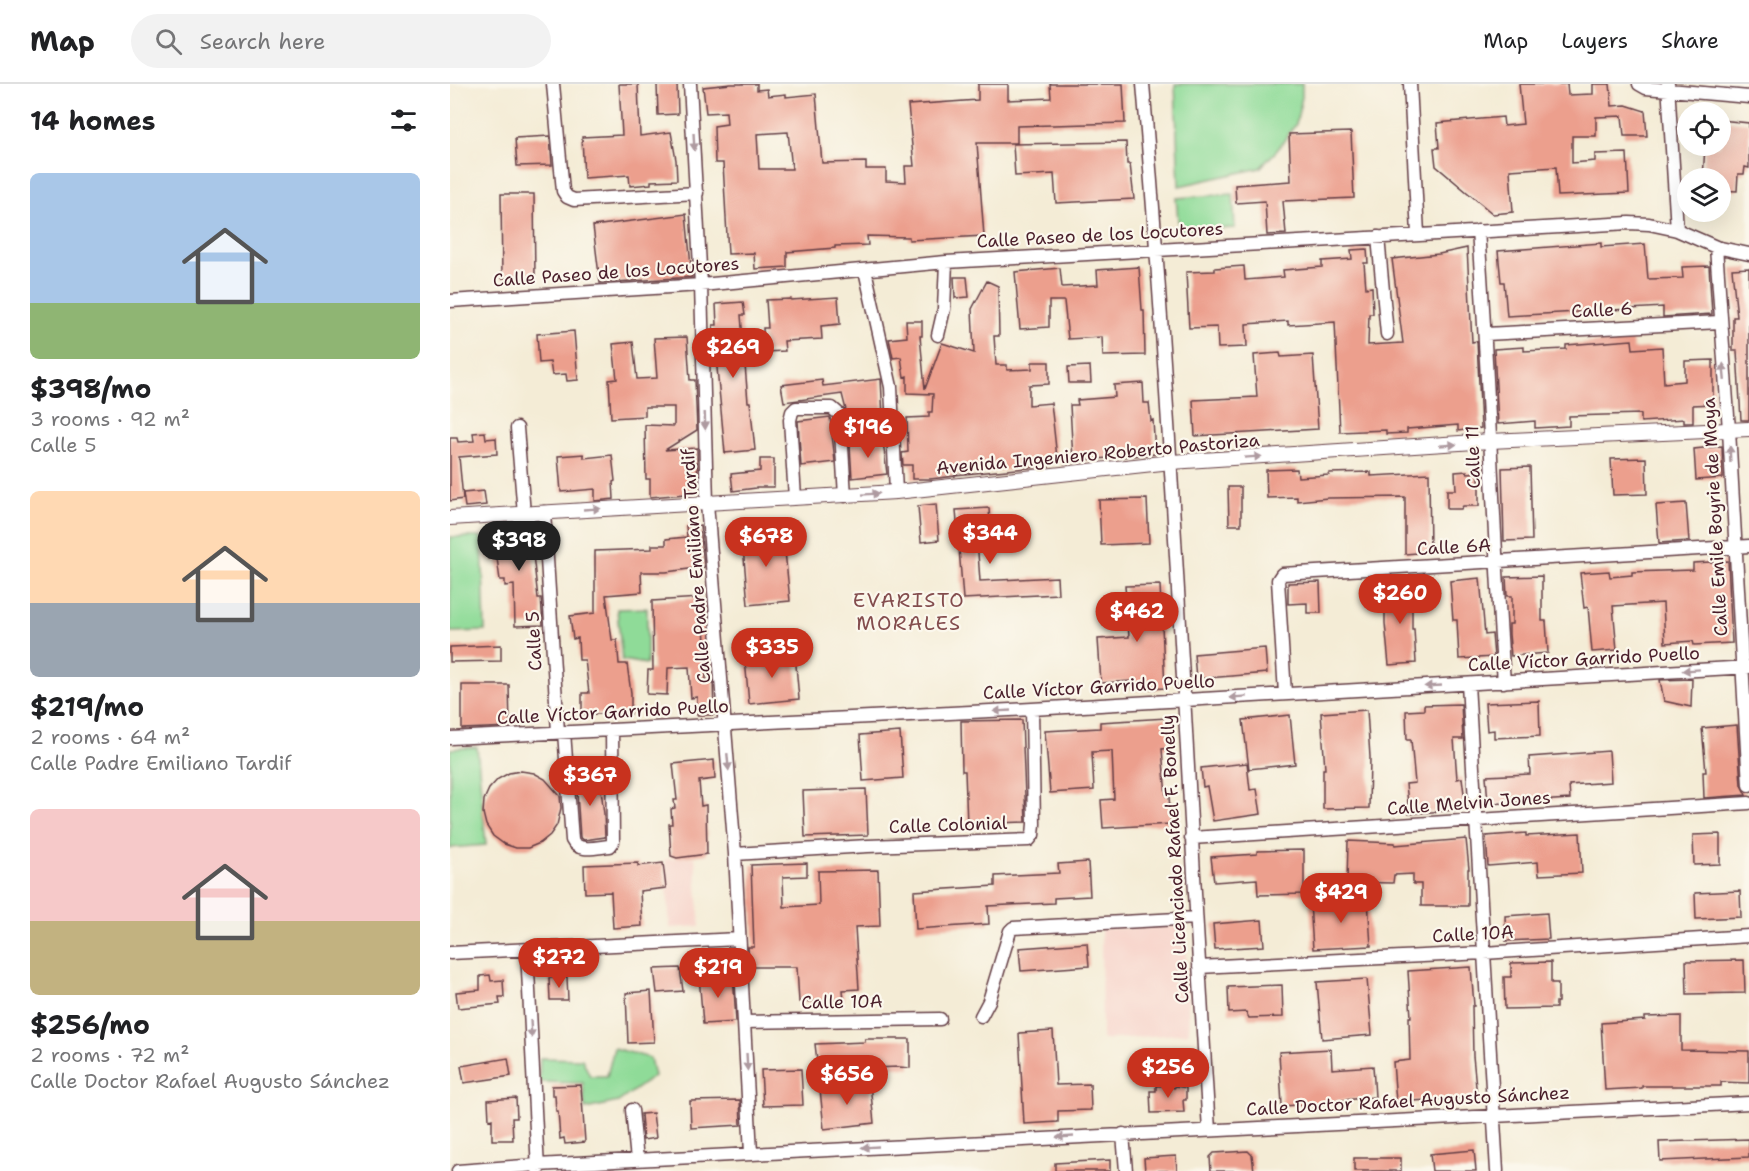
<!DOCTYPE html>
<html lang="en">
<head>
<meta charset="utf-8">
<style>
  body { margin:0; font-family:"Shantell Sans",sans-serif; background:#f2f2f2; color:#202124; height:100vh; display:flex; flex-direction:column; font-size:22px; white-space:nowrap }
  * { box-sizing:border-box; margin:0 }
  p { font-size:20px; color:#757577 }
  .icon { flex:none; width:33px; height:33px; fill:none; stroke:currentColor; stroke-width:2; stroke-linecap:round; stroke-linejoin:round }
  .map { position:relative; flex:1; overflow:hidden }
  .sheet { display:flex; flex-direction:column; background:#fff; width:450px }
  .sheet>* { flex:none }
  .tools { position:absolute; left:1227px; top:18px; display:grid; gap:12px }
  .tools a { display:grid; place-items:center; width:54px; height:54px; border-radius:50%; background:#fff; box-shadow:0 6px 24px #0002; font-size:30px }
  .price { position:absolute; translate:-50% -51px; padding:0 14px; border-radius:21px; background:#c8321e; color:#fff; font-size:20px; line-height:39px; filter:drop-shadow(0 2px 3px #0008) }
  .price::after { content:''; position:absolute; left:50%; top:36px; width:18px; height:14px; margin-left:-9px; background:inherit; clip-path:polygon(0 0,100% 0,50% 100%) }
  .price.current { background:#222; color:#fff }
  ul { padding:0; list-style:none }
  li { display:grid; align-content:center; gap:12px; height:318px; padding:0 30px }
  li span { display:grid; place-items:center; height:186px; border-radius:9px; color:#555 }
  li>.icon { margin-inline-start:auto }
  span .icon { width:108px; height:108px; fill:#fffc; stroke-width:1 }
  li b { font-size:26px }
  h2 { display:flex; justify-content:space-between; align-items:center; height:72px; padding:0 30px; font-size:26px }
  header { display:flex; align-items:center; gap:36px; box-sizing:border-box; height:84px; padding:0 30px; background:#fff; border-bottom:2px solid #e0e0e0 }
  header strong { font-size:28px }
  nav { display:flex; gap:33px; margin-inline-start:auto; font-size:21px }
  .search { width:420px; height:54px; background:#f2f2f2; display:flex; align-items:center; gap:15px; box-sizing:border-box; padding:0 21px; border-radius:33px; color:#757577; font-size:22px }
  main { display:flex; flex:1; min-height:0 }
  .map>svg:first-child { display:block }
</style>
</head>
<body>
<header>
<strong>Map</strong>
<div class="search"><svg class="icon" aria-label="search" viewBox="0 0 24 24"><circle cx="10" cy="10" r="6"/><path d="M15 15l6 6"/></svg>Search here</div>
<nav><a>Map</a><a>Layers</a><a>Share</a></nav>
</header>
<main>
<section class="sheet">
<h2>14 homes<svg class="icon" aria-label="filters" viewBox="0 0 24 24"><path d="M4 7h16M4 17h16"/><circle cx="9" cy="7" r="2"/><circle cx="15" cy="17" r="2"/></svg></h2>
<ul>
<li><span style="background:linear-gradient(#a9c7e8 70%,#8fb573 0)"><svg class="icon" aria-label="home" viewBox="0 0 24 24"><path d="M3 11l9-7 9 7M6 9v11h12V9"/></svg></span><div><b>$398/mo</b><p>3 rooms · 92 m²</p><p>Calle 5</p></div></li>
<li><span style="background:linear-gradient(#ffd9b3 60%,#9aa5b1 0)"><svg class="icon" aria-label="home" viewBox="0 0 24 24"><path d="M3 11l9-7 9 7M6 9v11h12V9"/></svg></span><div><b>$219/mo</b><p>2 rooms · 64 m²</p><p>Calle Padre Emiliano Tardif</p></div></li>
<li><span style="background:linear-gradient(#f6c9c9 60%,#c2b280 0)"><svg class="icon" aria-label="home" viewBox="0 0 24 24"><path d="M3 11l9-7 9 7M6 9v11h12V9"/></svg></span><div><b>$256/mo</b><p>2 rooms · 72 m²</p><p>Calle Doctor Rafael Augusto Sánchez</p></div></li>
</ul>
</section>
<div class="map">
<svg width="1299" height="1087" viewBox="0 0 1299 1087">
  <rect width="100%" height="100%" fill="#fbf7ec"/>
  <filter id="ink" filterUnits="userSpaceOnUse"><feTurbulence type="fractalNoise" baseFrequency=".0167" numOctaves="2"/><feDisplacementMap in="SourceGraphic" scale="12" xChannelSelector="R" yChannelSelector="G"/><feConvolveMatrix kernelMatrix="1 2 1 2 8 2 1 2 1" color-interpolation-filters="sRGB"/></filter>
  <filter id="wash" filterUnits="userSpaceOnUse"><feTurbulence type="fractalNoise" baseFrequency=".008" numOctaves="4" result="noise"/><feDisplacementMap in="SourceGraphic" scale="24" xChannelSelector="R" yChannelSelector="G"/><feGaussianBlur stdDeviation="1.35" result="paint"/><feColorMatrix in="noise" values="0 0 0 0 0 0 0 0 0 0 0 0 0 0 0 0 0 1.4 0 .05"/><feComposite in="paint" operator="in"/></filter>
  <g filter="url(#wash)">
    <rect width="100%" height="100%" fill="#f4ecd6"/>
    <path fill="#f7d1c8" d="M245,773L250,842L220,844L215,775Z
      M735,842L739,949L652,956L651,845Z"/>
    <path fill="#8fdb98" stroke="#6c7d62" stroke-width="1.5" d="M725,0H852V13L846,40L828,65L810,84L729,102Z
      M783,110L785,144L729,147L726,114Z
      M0,453H32L35,547L0,548Z
      M197,524V580L172,576L167,525Z
      M27,663L36,761L0,764V665Z
      M164,964L200,974L204,992L168,1018L135,1025L133,999L89,998L90,974L132,975L140,992H157Z"/>
    <g id="blocks">
      <path fill="#ec9f8d" fill-rule="evenodd" d="M169,0H188L190,52L221,48L226,76L227,96L201,97V100L180,102L179,91L134,94L132,53L172,51Z
        M207,0H227L228,30L208,31Z
        M281,0H307V6L317,5L318,12L336,10V13L366,10L372,79L416,78V85H436V97L456,98L455,82H464L458,21L528,16V0H558V16L601,14L600,0H673L675,39L567,42V59H527L534,152L459,156V153L417,152L418,161L385,162V164L337,168V183L305,185L304,169L278,170L273,79H265L264,42L277,40L276,28L256,29L253,3ZM338,48L342,85H309L307,50Z
        M1069,0H1117L1118,11L1143,10V0H1160L1162,22L1176,21L1195,27L1197,52H1174L1172,32L1146,33V52H1122V79L1145,77V70L1177,69L1179,109L1108,112L1106,83L1060,86L1063,128L1043,130L986,82L984,64H989L987,39L1053,33L1054,42L1073,40Z
        M1270,36L1299,39V84L1295,83L1294,90H1288L1287,107L1270,106V94H1253L1255,62H1270Z
        M901,48L904,114L833,117L836,150L817,151L815,117L786,119L785,101L841,97L839,50Z
        M100,52L102,81L67,82L65,54Z
        M676,58L677,80H680L684,115L606,119L604,90L565,92L563,60Z
        M51,110H84L85,194H52Z
        M236,130L242,193L150,199L143,142Z
        M1151,159V163L1195,160L1198,195L1233,194L1232,183L1259,182L1262,230L1213,233V223L1057,232L1054,198H1051L1048,167Z
        M1017,164L1022,258L1027,257L1031,344L1008,347V341L957,345V349L936,350V346L890,348L885,238L838,241V237L796,240L797,263L768,264L767,243L739,244L736,188L765,187V184L794,182L795,196L834,193L833,186L872,183V177L902,175L901,166L917,165L918,179H914L916,204L922,203L923,230H919L918,261L953,259L942,175L989,170Z
        M689,183L692,226H694L695,271L653,272L652,253L618,255L614,217H599V243L570,245L565,188L610,184L612,203L648,201L647,186Z
        M1299,184V336H1291L1287,267H1283V233H1287L1282,185Z
        M504,193H517L519,213L505,214Z
        M537,197L548,202L549,252H544L546,281H557V286L582,285V278H599V300L579,301V321L601,319L607,374L599,373V382L505,391V392L480,395H462V381H453L452,369L458,368L457,334L479,333V328H482L483,310L457,309V292L454,293L451,273L443,274L439,255L457,253L456,237H472V252H470L475,305L492,259L524,269L522,225Z
        M388,213L390,240L371,242L372,255L334,257L335,267L314,268L313,244H318L316,216L341,215V216Z
        M293,218L295,231H291L298,318H300L305,366L275,369L263,241H267L266,220Z
        M124,247L128,296L117,297L116,290L102,291L100,278L89,279L87,250Z
        M237,253L240,296H245L247,346L215,366L247,364L248,409L200,413V395H196L195,341L224,342V323H195V332L161,334L159,296L167,295L163,260L183,258L187,295L207,294L204,254Z
        M1182,256L1183,265L1212,263L1214,299L1235,297V277L1263,276V320L1243,321V339H1234V335L1191,338V330L1119,332V342L1085,344V337L1048,340L1044,265L1074,263V267L1116,265V261Z
        M830,269L831,273L863,271L868,345L745,352L743,316L807,313L804,271Z
        M640,282L641,299H619L618,283Z
        M431,295L433,334L399,338L392,310L334,318L331,301L372,296L373,302Z
        M693,299L694,319H699L701,337L703,336L705,370L623,377L620,321H628L627,316L665,313L664,301Z
        M380,333L385,378L351,382L348,337Z
        M35,348L36,355L46,354L47,370L9,373L13,415L0,417V354H7L8,358L24,357L23,349Z
        M433,357L437,390L402,394L400,360Z
        M1272,362L1273,394L1246,396L1244,365Z
        M134,370V374L162,371L165,397L163,398L164,415L145,417V405L111,408L108,372Z
        M1196,374L1197,410L1163,411L1161,375Z
        M310,375H324V403H306V404L283,407L281,390L310,387Z
        M1080,383L1082,456L1054,457L1052,384Z
        M847,385L848,393L879,391V389L921,388V392L979,389L980,468L955,470V413L878,414L847,417V413L817,414L816,386Z
        M1017,387V389L1029,388V422H1013L1011,425H997V406H1006L1005,388Z
        M778,403H791V441H779Z
        M34,407L36,421L15,423L13,409Z
        M697,415L699,459L651,461L649,416Z
        M1236,419L1239,457L1209,459L1206,421Z
        M486,420L489,456L471,458L468,422Z
        M539,424L540,440L526,441L530,497L607,493L608,510L513,515L506,426Z
        M250,441L254,483L216,488H191L192,508L156,511L162,556H167L169,580H177L181,609V630H132V609H139L135,576H129L128,554L123,555L120,532L145,529V467L202,465V461H216V455L237,453L236,442Z
        M87,446L88,470L83,471L88,514H91L93,541L65,542L64,501L55,502V496H50L47,474L38,475L36,451Z
        M333,447L340,517L298,521L292,451Z
        M1278,477L1282,559L1244,561L1243,557L1215,559L1213,519L1163,522L1167,566L1142,568L1138,523L1134,524L1130,489L1159,487L1160,493L1182,491V488L1243,486V479Z
        M1092,492V537H1096L1098,569L1061,572L1059,550V540H1062V512H1057L1056,493Z
        M1030,494L1035,551L1042,550L1044,573L1009,575L1007,536H1003L1000,497Z
        M870,498L871,529H857V519L838,520V499Z
        M710,501L715,604L683,606L682,597L651,599L648,555L679,553L675,502Z
        M935,501H962V545H964L966,579L939,581L935,539Z
        M250,514L253,520L256,519L257,526L258,532L254,533L256,596L263,595L264,631H247V613L241,614L239,583L218,584L217,611L197,610L198,586H203L202,517Z
        M51,561V577L0,578V563Z
        M815,564L817,589L746,595L744,570Z
        M345,570L349,615L299,620L295,575Z
        M1242,595L1241,623L1214,617L1210,596Z
        M12,601H59L60,643L12,645Z
        M1089,617L1090,652L1044,654V646L1037,647L1035,619Z
        M1011,620L1013,655H1004L1007,695L1012,694L1016,725L959,730L956,700L965,699L961,656H957L956,627L974,626V621Z
        M917,626L920,673L919,724L873,725V685H875L871,629Z
        M840,631L845,680L799,685L793,636Z
        M717,634L719,664L712,665L716,712H719L721,740L653,744L651,716L664,715L662,667L642,668L644,706L600,709L595,647L650,644V638Z
        M572,636L576,738L517,740L515,687H512L511,637Z
        M1287,641L1291,701L1296,711L1254,714L1253,688H1256L1252,644Z
        M450,648L453,694L413,697L410,651Z
        M1159,667L1161,698L1119,701L1120,715L1038,720L1036,692L1080,690L1079,673Z
        M264,676L265,695L249,697L251,722L256,721L257,770L227,774L221,772L219,740H222L221,725L225,724L224,716H227L223,680Z
        M797,679L800,706L807,705L811,730L763,737L757,702L753,703L751,684Z
        M71,687L84,689L95,695L110,712L111,724L107,741L100,751L90,759L78,764H66L54,760L43,752L36,741L33,729L34,716L39,705L48,695L59,689Z
        M149,689L154,730L155,753L134,756L130,753L126,692Z
        M416,705L418,751L355,753L353,707Z
        M1076,749V752L1130,749L1132,789L1089,791L1088,778L1038,782L1036,752Z
        M1270,750V780L1244,781L1243,751Z
        M1016,755L1019,785H1018V822H971V800H963V790L944,791L943,799L897,798L898,757L945,759V761Z
        M854,766V810L808,811L807,795L764,798L761,773L807,770V767Z
        M638,778L640,812L604,814V819L538,822L539,840L466,845L464,807L545,802V792L609,789L608,780Z
        M188,779V782L213,779L216,804L190,807L192,842L163,844L161,808L135,809L134,781Z
        M357,779V792L333,793L334,823L369,821L368,787L428,786L430,842L405,843L409,905L393,906L394,916L349,918L347,883H299L298,863H304L301,781Z
        M1290,807L1291,833L1246,835L1245,809Z
        M918,816L921,862L863,865L860,819Z
        M1097,829L1099,855L1056,857L1055,832Z
        M812,836L814,862L765,865L763,840Z
        M637,859L639,882L571,887L569,864Z
        M1294,876L1295,909L1237,910L1236,877Z
        M1101,878V899H1108V918H1106V924L1055,925L1054,893H1061V879Z
        M1021,883L1024,922H1022L1023,972L1027,1013L946,1018L943,978L960,976L959,933H961L958,887Z
        M230,884L233,907L207,909L204,885Z
        M283,889L286,938L253,940L249,892Z
        M40,891L41,897L53,896L54,913H49L50,920L8,924L6,908L30,906V892Z
        M117,893L118,916H100L99,894Z
        M917,895L922,951L872,955L867,898Z
        M832,901L833,933L799,934L796,928L779,929L778,903Z
        M201,907L204,958L178,959L176,909Z
        M1231,932V966L1299,967V999L1271,998V1002H1192V1004L1155,1006L1151,939L1195,936V933Z
        M603,947L606,1001L640,1000L641,1026L608,1027V1038L574,1040L569,949Z
        M415,955H460V984L449,983L368,986L365,960L415,958Z
        M881,965L882,985L923,982L925,1013L884,1017V1019L832,1022L829,968Z
        M58,974L61,992L14,999L11,982Z
        M351,985L353,1021L313,1022L311,986Z
        M420,1000L424,1039L374,1045L370,1005Z
        M131,1001L135,1058L115,1060L114,1054L110,1055L108,1027H106L105,1011H102V1002Z
        M720,1001L724,1004L726,1002L736,1004V1016H733L734,1028L701,1029L700,1007H706V1002Z
        M66,1014L67,1034H62L63,1056H42V1035L39,1036L38,1016Z
        M290,1016L291,1041L241,1044L240,1017Z
        M203,1029L206,1054L193,1056L191,1030Z
        M1299,1055V1073L1210,1077L1209,1058Z
        M1024,1066L1026,1087H982L980,1070Z
        M798,1067L802,1071L804,1087H761L760,1073L764,1069Z
        M726,1072L727,1087H695L694,1074Z
        M904,1074H951V1087H904Z
        M660,1076V1087H605V1079Z"/>
    </g>
  </g>
  <g filter="url(#ink)">
    <use href="#blocks" fill-opacity="0" stroke="#643e45" stroke-width="1.5"/>
    <g fill="none" stroke-linecap="round" stroke-linejoin="round">
      <defs>
        <path id="minor" d="M103,0L113,107L117,113L124,116L247,109
          M240,0L251,201L257,419L285,770L301,1069
          M693,0C723,348 737,697 759,1046
          M960,0L968,150
          M1189,0L1196,4L1299,13
          M1218,0L1227,146
          M1028,147C1039,297 1043,448 1054,598
          M928,153L937,250
          M1266,163L1279,346L1299,701
          M415,186L441,303L446,408
          M0,217L251,201L496,178L1179,139L1199,140L1227,146L1266,163L1299,170
          M1036,250L1270,238
          M488,251L494,225L496,178
          M67,344L74,430
          M345,414L340,336L342,328L346,324H382L390,331L395,412
          M94,428L108,648
          M1018,600L1047,1087
          M835,610L828,496L832,490L1299,462
          M114,648L122,756C128,769 147,763 160,762L163,758L162,646
          M0,654L582,625L1299,583
          M741,754L1299,719
          M285,770L418,762L579,756L583,751L584,740L582,625
          M77,866L88,1086
          M0,869L289,855
          M749,883L1034,869L1299,852
          M531,932L539,917L560,847L563,844L746,834
          M295,938L490,935
          M182,1026L187,1076
          M673,1050L676,1087
          M8,1087L87,1081L1299,1019"/>
        <path id="tertiary" d="M0,434L446,408L721,378L1040,357L1299,345"/>
      </defs>
      <use href="#minor" stroke="#643e45" stroke-width="15"/>
      <use href="#tertiary" stroke="#643e45" stroke-width="16"/>
      <use href="#minor" stroke="#fff" stroke-width="12"/>
      <use href="#tertiary" stroke="#fff" stroke-width="14"/>
    </g>
    <defs><path id="oneway-solid" d="M-6-.8H1V-3.2L6.5 0L1 3.2V.8H-6Z" transform="scale(1.5)"/></defs>
    <g fill="#ae9aa0">
      <use href="#oneway-solid" transform="translate(244 58) rotate(87)"/>
      <use href="#oneway-solid" transform="translate(1274 288) rotate(-95)"/>
      <use href="#oneway-solid" transform="translate(255 337) rotate(88)"/>
      <use href="#oneway-solid" transform="translate(998 361) rotate(-4)"/>
      <use href="#oneway-solid" transform="translate(1280 370) rotate(-93)"/>
      <use href="#oneway-solid" transform="translate(803 373) rotate(-4)"/>
      <use href="#oneway-solid" transform="translate(421 410) rotate(-4)"/>
      <use href="#oneway-solid" transform="translate(142 425) rotate(-3)"/>
      <use href="#oneway-solid" transform="translate(1241 586) rotate(176)"/>
      <use href="#oneway-solid" transform="translate(983 602) rotate(177)"/>
      <use href="#oneway-solid" transform="translate(788 613) rotate(176)"/>
      <use href="#oneway-solid" transform="translate(552 627) rotate(177)"/>
      <use href="#oneway-solid" transform="translate(278 678) rotate(85)"/>
      <use href="#oneway-solid" transform="translate(81 945) rotate(87)"/>
      <use href="#oneway-solid" transform="translate(297 978) rotate(87)"/>
      <use href="#oneway-solid" transform="translate(615 1053) rotate(177)"/>
      <use href="#oneway-solid" transform="translate(420 1063) rotate(177)"/>
    </g>
  </g>
  <g text-anchor="middle" dominant-baseline="central" stroke-width="4.5" stroke-linejoin="round" paint-order="stroke">
    <g font-size="18" fill="#4a1f2b" stroke="#fbf7ec">
      <text transform="translate(650 151) rotate(-3)">Calle Paseo de los Locutores</text>
      <text transform="translate(166 188) rotate(-4)">Calle Paseo de los Locutores</text>
      <text transform="translate(1152 226) rotate(-3)">Calle 6</text>
      <text transform="translate(648 370) rotate(-5)">Avenida Ingeniero Roberto Pastoriza</text>
      <text transform="translate(1023 373) rotate(-92)">Calle 11</text>
      <text transform="translate(1265 433) rotate(-93)">Calle Emile Boyrie de Moya</text>
      <text transform="translate(1004 463) rotate(-3)">Calle 6A</text>
      <text transform="translate(246 482) rotate(-94)">Calle Padre Emiliano Tardif</text>
      <text transform="translate(84 557) rotate(-93)">Calle 5</text>
      <text transform="translate(1134 575) rotate(-3)">Calle Víctor Garrido Puello</text>
      <text transform="translate(649 603) rotate(-3)">Calle Víctor Garrido Puello</text>
      <text transform="translate(163 628) rotate(-3)">Calle Víctor Garrido Puello</text>
      <text transform="translate(1019 719) rotate(-4)">Calle Melvin Jones</text>
      <text transform="translate(498 741) rotate(-2)">Calle Colonial</text>
      <text transform="translate(725 775) rotate(-93)">Calle Licenciado Rafael F. Bonelly</text>
      <text transform="translate(1023 850) rotate(-3)">Calle 10A</text>
      <text transform="translate(392 918) rotate(-1)">Calle 10A</text>
      <text transform="translate(958 1017) rotate(-3)">Calle Doctor Rafael Augusto Sánchez</text>
    </g>
    <g font-size="20" letter-spacing="1.5" fill="#834c4d" stroke="#fbf7ec">
      <text x="459" y="516">EVARISTO<tspan x="459" dy="23">MORALES</tspan></text>
    </g>
  </g>
</svg>
<div class="tools">
<a><svg class="icon" aria-label="locate" viewBox="0 0 24 24"><circle cx="12" cy="12" r="6"/><path d="M12 2v4M12 18v4M2 12h4M18 12h4"/></svg></a>
<a><svg class="icon" aria-label="layers" viewBox="0 0 24 24"><path d="M12 4l9 5-9 5-9-5zM3 14l9 5 9-5"/></svg></a>
</div>
<b class="price" style="left:283px;top:295px">$269</b>
<b class="price" style="left:418px;top:375px">$196</b>
<b class="price" style="left:540px;top:481px">$344</b>
<b class="price" style="left:316px;top:484px">$678</b>
<b class="price current" style="left:69px;top:488px">$398</b>
<b class="price" style="left:950px;top:541px">$260</b>
<b class="price" style="left:687px;top:559px">$462</b>
<b class="price" style="left:322px;top:595px">$335</b>
<b class="price" style="left:140px;top:723px">$367</b>
<b class="price" style="left:891px;top:840px">$429</b>
<b class="price" style="left:109px;top:905px">$272</b>
<b class="price" style="left:268px;top:915px">$219</b>
<b class="price" style="left:718px;top:1015px">$256</b>
<b class="price" style="left:397px;top:1022px">$656</b>
</div>
</main>
</body>
</html>
